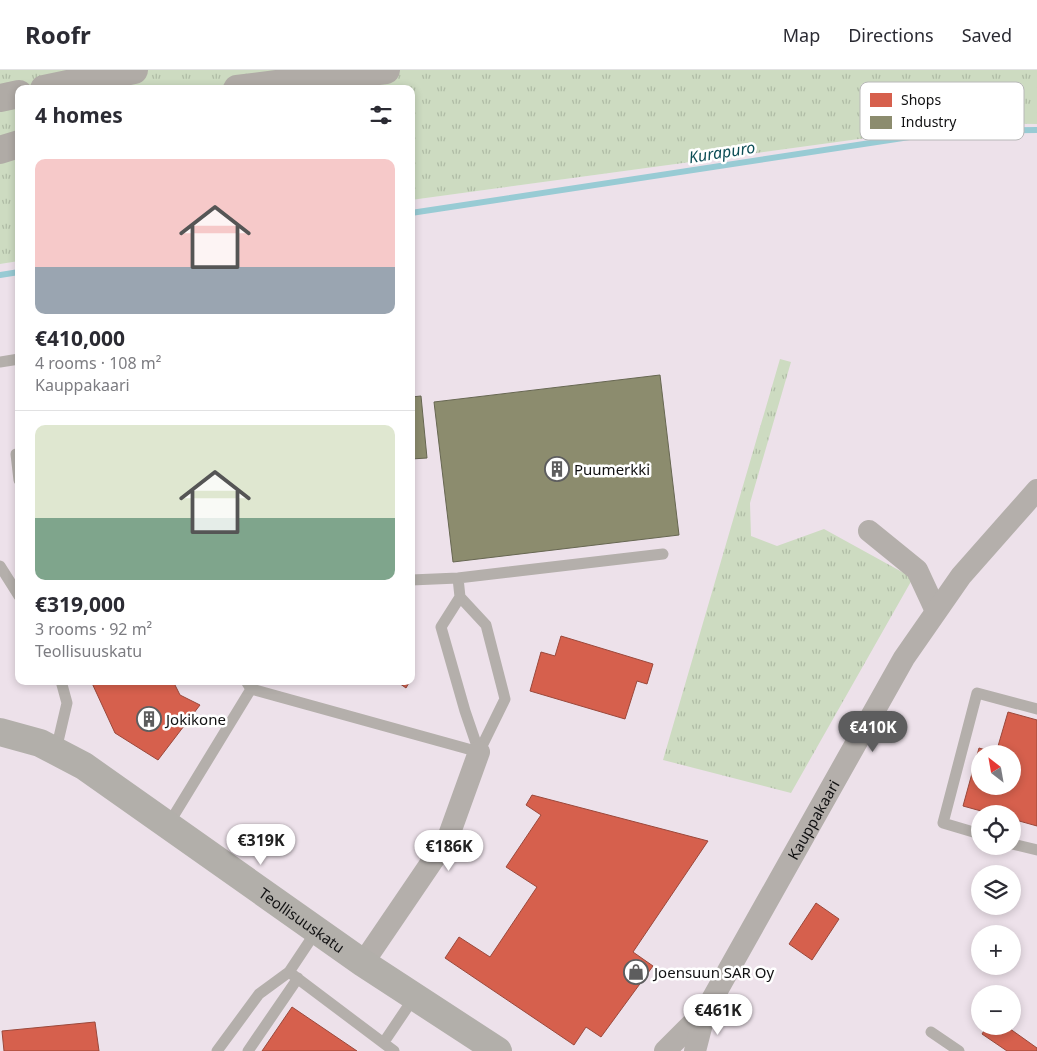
<!DOCTYPE html>
<html lang="en">
<head>
<meta charset="utf-8">
<style>
  body { margin:0; font-family:"Noto Sans",sans-serif; background:#f2f2f3; color:#2b2b33; height:100vh; display:flex; flex-direction:column; font-size:19px; white-space:nowrap }
  * { box-sizing:border-box; margin:0 }
  p { font-size:16px; color:#7c7c81 }
  .icon { flex:none; width:28px; height:28px; fill:none; stroke:currentColor; stroke-width:2; stroke-linecap:round; stroke-linejoin:round }
  .map { position:relative; flex:1; overflow:hidden }
  .panel { position:absolute; left:15px; top:15px; width:400px; height:600px; display:flex; flex-direction:column; background:#fff; border-radius:10px; box-shadow:0 2px 8px #0003 }
  .panel>* { flex:none }
  .needle { width:32px; rotate:329deg }
  .controls { position:absolute; left:971px; top:675px; display:grid; gap:10px }
  .controls a { display:grid; place-items:center; width:50px; height:50px; border-radius:50%; background:#fff; box-shadow:0 2px 8px #0003; font-size:25px }
  .price { position:absolute; translate:-50% -42px; padding:0 11px; border-radius:18px; background:#fff; color:#222; font-size:16px; line-height:32px; filter:drop-shadow(0 1px 2px #0008) }
  .price::after { content:''; position:absolute; left:50%; top:30px; width:15px; height:11px; margin-left:-8px; background:inherit; clip-path:polygon(0 0,100% 0,50% 100%) }
  .price.active { background:#5d5d5e; color:#fff }
  ul { padding:0; list-style:none }
  li { display:grid; align-content:center; gap:10px; height:265px; padding:0 20px }
  li+li { border-top:1px solid #e1e1e2 }
  li span { display:grid; place-items:center; height:155px; border-radius:10px; color:#555 }
  li>.icon { margin-inline-start:auto }
  span .icon { width:90px; height:90px; fill:#fffc; stroke-width:1 }
  li b { font-size:21px }
  h2 { display:flex; justify-content:space-between; align-items:center; height:60px; padding:0 20px; font-size:21px }
  header { display:flex; align-items:center; gap:30px; box-sizing:border-box; height:70px; padding:0 25px; background:#fff; border-bottom:1px solid #e1e1e2 }
  header strong { font-size:24px }
  nav { display:flex; gap:28px; margin-inline-start:auto; font-size:18px }
  .map>svg:first-child { display:block }
</style>
</head>
<body>
<header>
<strong>Roofr</strong>
<nav><a>Map</a><a>Directions</a><a>Saved</a></nav>
</header>
<div class="map">
<svg width="1037" height="981" viewBox="0 0 1037 981">
  <defs>
    <pattern id="grass-tufts" width="24" height="20" patternUnits="userSpaceOnUse" patternTransform="scale(1.25)"><rect width="24" height="20" fill="#cddbc1"/><path d="M3 7l-1-3M5 7V3M7 7l1-3M15 17l-1-3M17 17v-4M19 17l1-3" fill="none" stroke="#afbba5"/></pattern>
  </defs>
  <rect width="100%" height="100%" fill="#ebebec"/>
  <path fill="#ede1ea" fill-rule="evenodd" d="M976,53L1037,54V981H0V194L19,191V611H411V130ZM980,684H1012V716H980ZM980,744H1012V776H980ZM980,804H1012V836H980ZM980,864H1012V896H980ZM980,924H1012V956H980Z"/>
  <path fill="url(#grass-tufts)" d="M0,0H1037V54L976,53L411,130V19H19V191L0,194Z
    M780,289L791,292L750,433L751,466L777,476L824,459L913,508L791,723L663,690Z"/>
  <path fill="#d6604d" stroke="#9b483b" fill-rule="evenodd" d="M561,566L653,594L647,614L637,611L625,649L530,621L541,582L555,586Z
    M91,611H173L180,625L200,635L158,690L115,663Z
    M396,611H410L406,618Z
    M1008,642L1037,650V756L1012,749V744H992L963,736L979,678L996,683ZM980,684H1012V716H980Z
    M532,725L708,771L633,882L653,896L601,967L586,957L574,975L445,888L459,867L490,887L537,817L506,797L541,745L526,735Z
    M816,833L839,849L812,890L789,874Z
    M292,937L357,981H262Z
    M95,952L99,981H4L2,961Z
    M987,956H1006L1037,978V981H1007L982,964Z"/>
  <path fill="#8c8c6e" stroke="#676752" d="M660,305L679,465L453,492L434,332Z
    M421,326L427,388L411,389V327Z"/>
  <g fill="none" stroke-linecap="round" stroke-linejoin="round">
    <path stroke="#98cbd4" stroke-width="6" d="M411,143L949,61L1037,60
      M0,205L19,202"/>
    <path stroke="#b4afab" stroke-width="11" d="M0,292L19,289
      M19,384H16L19,410
      M0,496L19,526
      M458,508L460,527L486,555L505,629L479,682
      M411,510L458,508L663,484
      M460,527L441,557L465,641L479,682
      M251,619L479,682
      M56,680L67,633L61,611
      M168,755L251,619L246,611
      M980,764L943,753L977,623L1037,639
      M1012,774L1037,780
      M289,902L394,981
      M931,962L959,981
      M384,972L415,926
      M217,981L259,924L289,902L317,860
      M248,981L298,908"/>
    <g stroke="#b4afab" stroke-width="22">
      <path d="M869,461L917,500L936,541"/>
      <path d="M363,893L448,768L479,682"/>
      <path d="M665,981L704,942"/>
      <path id="s1" d="M695,981L705,942L904,588L961,506L1037,420"/>
    </g>
    <path stroke="#b2afaa" stroke-width="28" id="s2" d="M0,662L40,673L84,696L363,893L498,981"/>
    <path stroke="#b0aba6" stroke-width="28" d="M44,19L134,0
      M237,19L386,0
      M0,28L19,24
      M0,80L19,74"/>
  </g>
  <defs>
    <symbol id="building-ring" viewBox="-11 -11 22 22"><circle r="9.5" fill="#fff" stroke="#5d5d5e" stroke-width="1.5"/><path d="M-4-6H4V6H1V3H-1V6H-4ZM-2.5-4.3h1.7v1.8h-1.7ZM.8-4.3h1.7v1.8H.8ZM-2.5-1h1.7V.8h-1.7ZM.8-1h1.7V.8H.8Z" fill="#5d5d5e"/></symbol>
    <symbol id="shop-ring" viewBox="-11 -11 22 22"><circle r="9.5" fill="#fff" stroke="#5d5d5e" stroke-width="1.5"/><path d="M-5-2.5h2.3a2.7 3.5 0 0 1 5.4 0H5L5.5 6h-11ZM-1.5-2.5h3a1.5 2.3 0 0 0-3 0Z" fill="#5d5d5e"/></symbol>
  </defs>
  <g fill-rule="evenodd">
    <use href="#building-ring" x="543" y="385" width="28" height="28"/>
    <use href="#building-ring" x="135" y="635" width="28" height="28"/>
    <use href="#shop-ring" x="622" y="888" width="28" height="28"/>
  </g>
  <g text-anchor="middle" dominant-baseline="central" stroke-width="5" stroke-linejoin="round" paint-order="stroke">
    <g font-size="15" fill="#111112" stroke="#fff" text-anchor="start">
      <text x="574" y="399">Puumerkki</text>
      <text x="166" y="649">Jokikone</text>
      <text x="654" y="902">Joensuun SAR Oy</text>
    </g>
    <g font-size="15" fill="#111112" stroke="#fff">
      <text stroke="none"><textPath href="#s1" startOffset="261">Kauppakaari</textPath></text>
      <text stroke="none"><textPath href="#s2" startOffset="358">Teollisuuskatu</textPath></text>
    </g>
    <g font-size="16" font-style="italic" fill="#0c4d56" stroke="#fff">
      <text transform="translate(722 82) rotate(-9)">Kurapuro</text>
    </g>
  </g>
  <rect x="860" y="12" width="164" height="58" rx="8" fill="#fff" stroke="#b8b8b8" stroke-width="1"/>
  <rect x="870" y="23" width="22" height="14" fill="#d6604d"/>
  <rect x="870" y="46" width="22" height="13" fill="#8c8c6e"/>
  <g font-size="14" fill="#111112">
    <text x="901" y="35">Shops</text>
    <text x="901" y="57">Industry</text>
  </g>
</svg>
<div class="controls">
<a><svg class="needle" viewBox="-14 -14 28 28"><path d="M0-13l5 13h-10z" fill="#e53935"/><path d="M0 13l5-13h-10z" fill="#7c7c81"/></svg></a>
<a><svg class="icon" aria-label="locate" viewBox="0 0 24 24"><circle cx="12" cy="12" r="6"/><path d="M12 2v4M12 18v4M2 12h4M18 12h4"/></svg></a>
<a><svg class="icon" aria-label="layers" viewBox="0 0 24 24"><path d="M12 4l9 5-9 5-9-5zM3 14l9 5 9-5"/></svg></a>
<a>+</a>
<a>−</a>
</div>
<b class="price active" style="left:873px;top:683px">€410K</b>
<b class="price" style="left:261px;top:796px">€319K</b>
<b class="price" style="left:449px;top:802px">€186K</b>
<b class="price" style="left:718px;top:966px">€461K</b>
<section class="panel">
<h2>4 homes<svg class="icon" aria-label="filters" viewBox="0 0 24 24"><path d="M4 7h16M4 17h16"/><circle cx="9" cy="7" r="2"/><circle cx="15" cy="17" r="2"/></svg></h2>
<ul>
<li><span style="background:linear-gradient(#f6c9c9 70%,#9aa5b1 0)"><svg class="icon" aria-label="home" viewBox="0 0 24 24"><path d="M3 11l9-7 9 7M6 9v11h12V9"/></svg></span><div><b>€410,000</b><p>4 rooms · 108 m²</p><p>Kauppakaari</p></div></li>
<li><span style="background:linear-gradient(#dfe7d0 60%,#7fa58c 0)"><svg class="icon" aria-label="home" viewBox="0 0 24 24"><path d="M3 11l9-7 9 7M6 9v11h12V9"/></svg></span><div><b>€319,000</b><p>3 rooms · 92 m²</p><p>Teollisuuskatu</p></div></li>
</ul>
</section>
</div>
</body>
</html>
